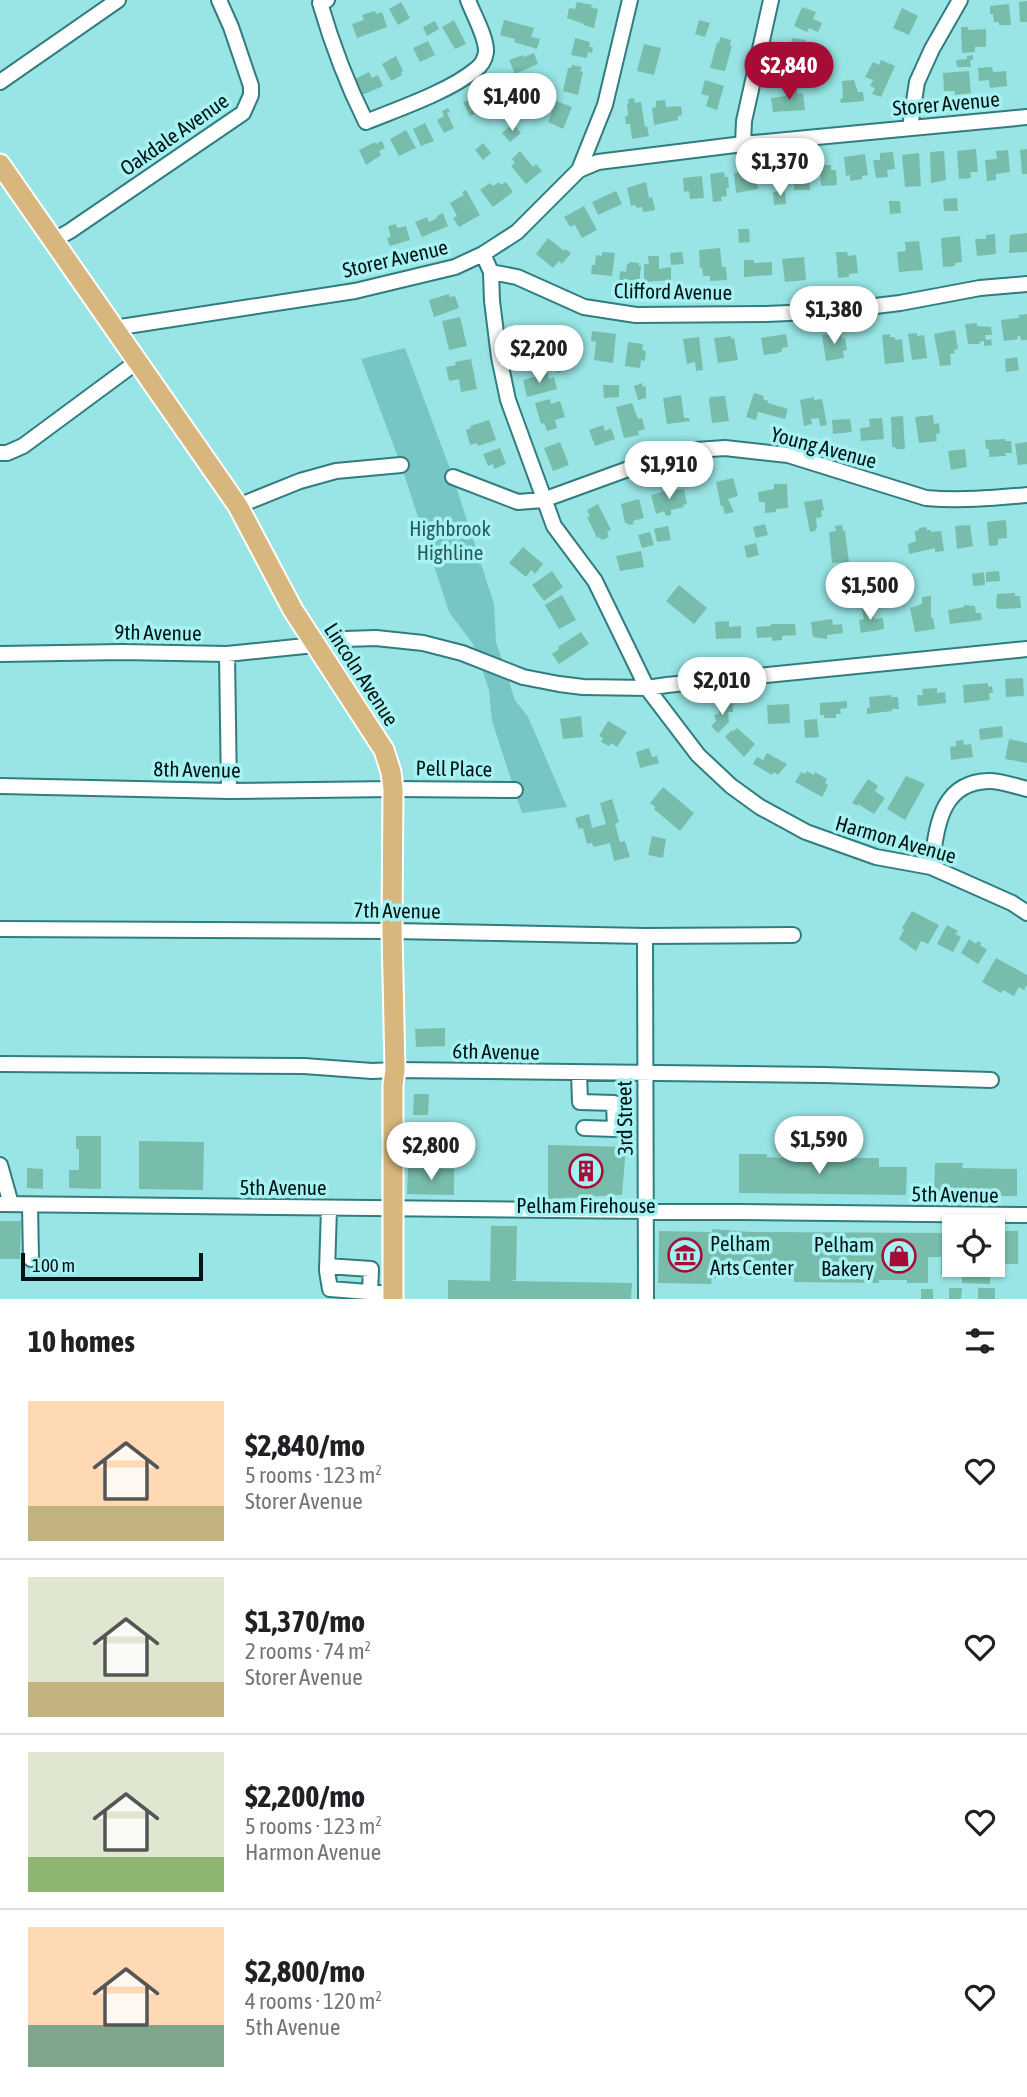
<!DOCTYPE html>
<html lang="en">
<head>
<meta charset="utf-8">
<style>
  body { margin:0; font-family:"Asap Condensed",sans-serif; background:#f2f2f2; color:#202124; height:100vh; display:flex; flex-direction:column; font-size:26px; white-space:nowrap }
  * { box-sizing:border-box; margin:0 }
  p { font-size:23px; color:#757577 }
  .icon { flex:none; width:38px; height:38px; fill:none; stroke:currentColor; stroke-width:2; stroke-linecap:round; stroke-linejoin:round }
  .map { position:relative; height:1299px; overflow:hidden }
  .side { display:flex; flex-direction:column; background:#fff; flex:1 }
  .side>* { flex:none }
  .buttons { position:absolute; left:942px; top:1214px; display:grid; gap:14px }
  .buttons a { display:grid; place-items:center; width:63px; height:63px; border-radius:0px; background:#fff; box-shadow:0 2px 5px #0004; font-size:35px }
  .scale { position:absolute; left:21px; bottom:18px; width:182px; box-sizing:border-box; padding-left:7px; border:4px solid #001313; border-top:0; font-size:19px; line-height:24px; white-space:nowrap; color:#001313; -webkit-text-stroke:5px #a6f2f2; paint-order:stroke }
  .price { position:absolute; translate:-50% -60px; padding:0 16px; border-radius:24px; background:#fff; color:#222; font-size:23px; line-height:46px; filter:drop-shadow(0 2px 4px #0008) }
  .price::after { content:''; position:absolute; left:50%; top:42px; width:21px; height:16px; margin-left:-10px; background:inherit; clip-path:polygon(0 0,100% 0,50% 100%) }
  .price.current { background:#a60c35; color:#fff }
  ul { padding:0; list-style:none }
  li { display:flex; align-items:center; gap:21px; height:175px; padding:0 28px }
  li+li { border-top:2px solid #e0e0e0 }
  li span { display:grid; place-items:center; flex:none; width:196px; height:140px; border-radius:0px; color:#555 }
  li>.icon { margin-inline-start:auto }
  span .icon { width:84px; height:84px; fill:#fffc; stroke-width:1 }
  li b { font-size:30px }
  h2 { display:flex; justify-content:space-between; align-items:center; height:84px; padding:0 28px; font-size:30px }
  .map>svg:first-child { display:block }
</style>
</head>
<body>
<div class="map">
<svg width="1027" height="1299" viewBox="0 0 1027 1299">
  <rect width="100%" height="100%" fill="#99e5e5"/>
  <path fill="#77c6c6" d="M405,348L453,477L494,604L496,642L515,700L528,717L567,807L522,813L492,721L489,690L473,644L449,612L401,465L361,359Z"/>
  <path fill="#78bdac" d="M1027,1V22H1020L1019,2Z
    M401,2L410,18L398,25L389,9Z
    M577,2L592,5L591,7L598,9L594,28L583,25L584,24L567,18L569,8L575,9Z
    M1009,4L1011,25H999V22H994L993,14H990V6Z
    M802,7L816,12L813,19L822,23L818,32L809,28L807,32L794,26Z
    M902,8L918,16L909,35L893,28Z
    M375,11L376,14L382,12L387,27L357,38L352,24L364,20L362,15Z
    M454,20L466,44L455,49L442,27Z
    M504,20L534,28L531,37L540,39L537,49L514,42L515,39L500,35Z
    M699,20L710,23L705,37L695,34Z
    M435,21L439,29L427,36L423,27Z
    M961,27H968V30L986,29V47H975V52L962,53Z
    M720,37L731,40L730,46H732L725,71L710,68L717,42L719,43Z
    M575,38L590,42L589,47H593L592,53L588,52L587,58L571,55Z
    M792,38L806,40L805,45L806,43L813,44L812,53H801L800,59L786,56L787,43L791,44Z
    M428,41L435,55L420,62L413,48Z
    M644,44L661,48L654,75L637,71Z
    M534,53L538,64L515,74L509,60L523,55L524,57Z
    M973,55V60H970L971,67H957L956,60L967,59V56Z
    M396,56L403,71L401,72L402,75L391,81L382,64Z
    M881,60L895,66L881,97L872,94L875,88L870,86L873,80L865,77L873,62L879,65Z
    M572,65L582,67L580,71L583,72L578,95L563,91L568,68H571Z
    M992,67L993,72L1006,71L1007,86L990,88L989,80L979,81L978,68Z
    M969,71L971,93L955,95V91H944L943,73Z
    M369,72L372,78L378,75L383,86L362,95L355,79Z
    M705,80L724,86L717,110L706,106L709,96L701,94Z
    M854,80L858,92H863L864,101L841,103L840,99L843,98L842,81Z
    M536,82L546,84L543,96L533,93Z
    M502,84L513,106L504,111L493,89Z
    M796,87L797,94L803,93L805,110L773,112L771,98L786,96L785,91H788V89Z
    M488,88L496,105L470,116L463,102L483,94L481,91Z
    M634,98L635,103L641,102L645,127L647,126L649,136L632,139L630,124H626L625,116H628L627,104L629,103L628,99Z
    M665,100L666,107L681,106L682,115L678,116V120L654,125L652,108L656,107V101Z
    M556,101L572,107L563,129L548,122Z
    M448,108L450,112L447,113L454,128L444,133L437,120L444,116L442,111Z
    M425,123L434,141L421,146L413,129Z
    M513,124L521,133L510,142L502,133Z
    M406,130L416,148L399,156L390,139Z
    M382,141L385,148L379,151L381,155L366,165L359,150L375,142L376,144Z
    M483,143L491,153L483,160L475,150Z
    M976,149L978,172H970L971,178L959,179L957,151Z
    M1027,149V174H1022L1020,150Z
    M1008,150L1010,172L996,174V180L987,181L985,160L997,159L996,151Z
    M520,151L533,167L536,164L542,171L526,184L511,166L515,163L512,159Z
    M944,151L946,180L931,183L930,152Z
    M893,152L895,169L887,170L888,177L876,178L873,160H880V153Z
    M919,153L921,186L905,187L902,155Z
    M865,154L868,175L862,176V179L850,181V175L846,176L844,157Z
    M815,158L816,172L809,173L810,190H794L793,159Z
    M820,165H831V170H836L837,185L821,186Z
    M755,170L758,189L736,193L734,173Z
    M724,172L725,177H728L729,188H726L727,196L721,197L722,201L713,202L710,174Z
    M702,176L704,198L690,199L689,191L684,192L683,178Z
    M499,182L501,185L506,182L513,192L493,207L480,190L490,183L493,186Z
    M646,182L649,198L652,197L655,210L643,212L642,207L636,208V205L631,206L627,188Z
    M466,190L480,215L459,227L453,218L457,216L450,203L464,195L462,192Z
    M616,191L622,204L598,215L592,202Z
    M785,191L786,204L774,205L773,192Z
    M957,198L958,211H944L943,199Z
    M889,201H900L901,213L890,214Z
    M584,206L597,230L582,238L575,225L570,227L564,217Z
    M443,213L448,226L422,237L415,222L427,217L429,222L437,218V216Z
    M396,224L397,228L406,226L410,240L390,246L387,238L391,237L388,226Z
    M738,229H749L750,242L739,243Z
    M1027,233V252L1009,253L1010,235Z
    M995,234L996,254L977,256L975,239H986V235Z
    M960,236L962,262L955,263V266L943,267L941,238Z
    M548,238L564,251L565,249L571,253L562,264L559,261L553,268L536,254Z
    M919,241L923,270L899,272L897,252L906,251L905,242Z
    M720,248L722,267H726L727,280L710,281V276H703L702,268H700L699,250Z
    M602,252L615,253L612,276L591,274L592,265H595L596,255L602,256Z
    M682,252L684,264L671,265L670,253Z
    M836,252H847L848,256L856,255L858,273L849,274V277L838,278Z
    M648,256H659V269L671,267V280L644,282V264H649Z
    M804,257L806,280L785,282L782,259Z
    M744,260H754V263L772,262V275L744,277Z
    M629,262L639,263V266H641L639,284L619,282L620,271L626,272L627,264H629Z
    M449,294L450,297L455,296L459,308L434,317L429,300Z
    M1027,314V340H1021L1020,336H1017L1018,339L1004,341L1001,320L1019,318V315Z
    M460,317L467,346L449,350L442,321Z
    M977,323V326L991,327L992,335H985L986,340L991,339L992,345L984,346V341L979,342L980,344H968L965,324Z
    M955,330L958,349L954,350L955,353L950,354L951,365L940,366L934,334Z
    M592,331L616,334L613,363L594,360L596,342L591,341Z
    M841,333L842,339L845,338L847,350L843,351L844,358L826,361L822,335Z
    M917,333V336L924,335L927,358L912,360L908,334Z
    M786,334L788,347L782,348V351L778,353L764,355L761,338Z
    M890,334V337H895V340L902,339L904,362L885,364L882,335Z
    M731,336V339L734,338L738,360L718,363L714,338Z
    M552,337V348L525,349L524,338Z
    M699,337L703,370L696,371L695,362L687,364L683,339Z
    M628,342L643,344L642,350L646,351L645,361L641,360L640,368L625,366Z
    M563,356L568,370L557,373L552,359Z
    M1017,357L1019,370L1006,372L1005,359Z
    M471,359L477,389L461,392L459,379L449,381L446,367L456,365L455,362Z
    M548,373L549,379L554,377L557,389L527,397L523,380Z
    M642,383L643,387L646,386V398L638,400L634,386Z
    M603,385H619V397L604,398Z
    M754,393L764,396L763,399L768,401V403L788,409L785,419L758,412L756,420L746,417Z
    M681,395L684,418H689L690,421L667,424L663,398Z
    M725,396L729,421L712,423L709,400L710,397Z
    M814,397V400L822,399L827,425L820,426L819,418L811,419L812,424L804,426L800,400Z
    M550,399L551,404L560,401L565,417L555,420L557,428L547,431L544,423L541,424L535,403Z
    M632,403L638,419L642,418L645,429L638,431L639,435L624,438L616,407Z
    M933,415L934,424L939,423L940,433L936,434L937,441L919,443L915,417Z
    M903,416L905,449H896L895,447H892L891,417Z
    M882,418L884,439L861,441L860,428L870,427L869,419Z
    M850,419L852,432L833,434L832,420Z
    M489,420L496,440L478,446L477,443L470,445L466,430L471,428L470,426Z
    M603,425L605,431L611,428L615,439L595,446L589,430Z
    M1005,439V441H1011L1012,453H1005L1006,456L989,457V449H986L985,440Z
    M560,442L569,465L553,471L544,448Z
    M1027,442V464L1018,465L1015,444Z
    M500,448L506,464L494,469L493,464L488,466L483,454Z
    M965,449L967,467L951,470L948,451Z
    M733,478L738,496L728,499L734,512L725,514L723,507L724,506H721L716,482Z
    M774,484H787L788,508L776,509V512L765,513V502H759L758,492L774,489Z
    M675,488L676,490L684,489L687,504L683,505L684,507L671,510V515L666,516L664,511L656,514L651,495Z
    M639,499L644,518L633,521L634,524L628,525L627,523H625L621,504Z
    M822,499L824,510L821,511L822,517L816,518L817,527L815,531L810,532L804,502Z
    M598,504L611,530L607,532L609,537L602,540L599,537L597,538L587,517L590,516L587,510Z
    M1006,520L1007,538L998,539V545L989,546L987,522Z
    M765,524L768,535L756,538L753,527Z
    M842,525L843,531H845L849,562L832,563L829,532L836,531L835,526Z
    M970,525L973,546L957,549L955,526Z
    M668,526L671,540L657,542L654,529Z
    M926,527L927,530H931V532L941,531L944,551L935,552V548L909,554L908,544L916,541L915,531L919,530V528Z
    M650,532L654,545L642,548L638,535Z
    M756,543L759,555L747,558L744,546Z
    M523,547L543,564L535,574L531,570L526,577L509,563Z
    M641,551L644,567L620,571L616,556Z
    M552,571L563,587L544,601L532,585Z
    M999,571L1000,581L986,582V572Z
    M984,572L985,585L973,586L972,574Z
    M679,585L707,608L694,624L666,601Z
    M1015,593V596H1020L1021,608L999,609L996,607L997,594Z
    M562,595L576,620L559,629L545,605Z
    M931,596V618H933L935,629L915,632L910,608L922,604V597Z
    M964,605L975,606L976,613H981L982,620L950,624L948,610L964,607Z
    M872,607L874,619L883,618L884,629L861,633L859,620L864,619L862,609Z
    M832,619L833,625L842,624L843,633L827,635V639L813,637L811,622Z
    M729,621V627L741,626V638L716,639L715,622Z
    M771,624H795L796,635L782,636V640L772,641V637L757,638L756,627L771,626Z
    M581,632L589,644L559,664L552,654L559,649L558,647Z
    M1023,678L1024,696L1006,697L1005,679Z
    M988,683V687L992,686L993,693H989L990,700L964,703L963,685Z
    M937,688V693L945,692L946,703L918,706L917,695H923L922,689Z
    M891,695V697H898L899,709H892V711L867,714V708L870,707L869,697Z
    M847,701V708L840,709L841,714H836V718H824V715H820V703Z
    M733,704V712H728L729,722L718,733L711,726L716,721L714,715L719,714V705Z
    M789,704L790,723L768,724L767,705Z
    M581,716L583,737L563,739L560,719Z
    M817,719L819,737L805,738L804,720Z
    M608,721L627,732L617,747L611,743L609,746L601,742L603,738L599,736Z
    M1002,726L1003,737L980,740L979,729Z
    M737,728L755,744L744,757L725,737L732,730L733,732Z
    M1009,739L1027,743V763L1005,759Z
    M963,740L964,745L971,744L973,757L951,760L950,747L956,746V741Z
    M649,748L652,757L657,756L659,763L640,768L636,752Z
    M767,753L787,764L778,775L774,772L772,775L753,764L757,757L763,760Z
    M807,771L814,775L815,772L827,779L825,783L828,785L826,790L822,797L795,782L801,772L805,774Z
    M906,776L925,784L905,820L887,809Z
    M868,779L878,786L875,791L885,798L874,814L858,804L857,806L852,803Z
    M663,787L694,813L680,831L654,809L655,807L650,803Z
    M612,799L619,822L615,824L620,842L625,841L630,857L614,861L610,843L594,847L592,843L587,844L583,828L579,829L575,818L589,814L592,828L606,824L600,803Z
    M652,836L666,839L663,858L648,855Z
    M912,911L939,925L928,944L921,941L916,951L899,939L904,930L902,928Z
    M947,925L958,931L955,934L961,937L953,952L937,944Z
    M969,939L976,944L978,941L981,943L980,945L987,950L978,964L961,953Z
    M996,958L1027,975V985L1024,990L1019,987L1014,996L1003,990L1001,993L982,982Z
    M445,1028V1046L416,1047L415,1029Z
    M414,1094H429L428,1115H413Z
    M76,1136H101V1189L69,1188V1170H79V1149H76Z
    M139,1141L204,1142L203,1190L139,1189Z
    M548,1145L626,1147L622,1195L548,1199Z
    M739,1154H767V1157L783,1158H879V1167H907L906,1195L739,1193Z
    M935,1163H963L962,1168L1017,1169V1196H934Z
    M27,1168L43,1169V1189L27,1188Z
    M408,1168L454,1169V1195L407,1194Z
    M0,1221H21L20,1259H0Z
    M491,1226H517L516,1280L509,1281L632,1283L631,1299H448V1280L490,1281Z
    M712,1229L752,1232L954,1233V1265H990V1284L962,1283V1272L941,1275V1257H928V1283H907V1280H879V1283L794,1282V1271H741V1278H712L711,1284L658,1283L659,1231L712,1232Z
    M992,1231H1018V1264H992Z
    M949,1288H962L961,1299H949Z
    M978,1288H995V1299H978Z
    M921,1289H933V1299H921Z"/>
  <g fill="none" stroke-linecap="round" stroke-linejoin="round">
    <defs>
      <path id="minor" d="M327,0L320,3C332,44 347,84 366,122C398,109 450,91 475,70C481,66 485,59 486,52C487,38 473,14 468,0
        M0,82L118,0
        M910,127L917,82L932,49L960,0
        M743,144L744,121L771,0
        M579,170L605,105L630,0
        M54,240L70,231L243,113L251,95V86L231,27L219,0
        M483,254L491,272L492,301L499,357L508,400L554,526L595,581L647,688L698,755L731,786L760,807L806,832L876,857L931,867L1012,903L1027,913
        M491,272L517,277L584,307L636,315L766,314L834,311L900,303L980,288L1027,284
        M114,328L355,291L455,267L483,254L517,232L579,170L598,162L743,144L1027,117
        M0,453H7L23,446L138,361
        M453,477L518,502L543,500L664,456L696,450L725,448L788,455L926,498C960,501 993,498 1027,495
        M238,506L300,481L336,471L401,465
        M0,654L123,652L227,654L315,645L345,639L376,638L423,643L462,653L523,677L559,684L583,687L647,688L667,685L1027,649
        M227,654L229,791
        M0,786L229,791L393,789L515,790
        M931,867C937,829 939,782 989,781C1001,781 1015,786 1027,789
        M0,929L392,931L645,936L793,935
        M645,936L646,1299
        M0,1064L304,1066L372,1071L395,1070L824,1075L991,1080
        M579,1073L580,1102L614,1103L615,1129L584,1128
        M0,1165L11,1204
        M0,1204L1027,1215
        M30,1205L31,1259
        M329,1208L327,1271L330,1289L393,1294
        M327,1266L371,1269L370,1292"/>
      <path id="major" d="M0,164L238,506L293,610L384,750L391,772L393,789L392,931L395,1070L393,1085V1299"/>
    </defs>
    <use href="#minor" stroke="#317d7e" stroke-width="18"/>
    <use href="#major" stroke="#fff" stroke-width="23"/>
    <use href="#minor" stroke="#fff" stroke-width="14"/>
    <use href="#major" stroke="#d8b77e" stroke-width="19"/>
  </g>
  <defs>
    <symbol id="building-ring" viewBox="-11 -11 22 22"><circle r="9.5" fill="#a6f2f2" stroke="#a60c35" stroke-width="1.5"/><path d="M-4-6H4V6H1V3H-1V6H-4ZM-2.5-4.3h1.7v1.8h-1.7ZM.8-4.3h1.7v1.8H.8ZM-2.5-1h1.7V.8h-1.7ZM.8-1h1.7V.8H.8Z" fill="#a60c35"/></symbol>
    <symbol id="museum-ring" viewBox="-11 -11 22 22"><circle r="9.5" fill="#a6f2f2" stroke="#a60c35" stroke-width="1.5"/><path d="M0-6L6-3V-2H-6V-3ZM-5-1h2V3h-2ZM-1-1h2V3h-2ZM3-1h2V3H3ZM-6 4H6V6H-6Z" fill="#a60c35"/></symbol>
    <symbol id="shop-ring" viewBox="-11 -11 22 22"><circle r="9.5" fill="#a6f2f2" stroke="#a60c35" stroke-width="1.5"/><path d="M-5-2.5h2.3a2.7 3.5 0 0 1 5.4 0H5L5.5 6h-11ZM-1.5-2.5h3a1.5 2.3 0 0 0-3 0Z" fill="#a60c35"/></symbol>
  </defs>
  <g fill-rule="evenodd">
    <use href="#building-ring" x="567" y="1152" width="38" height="38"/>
    <use href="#museum-ring" x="666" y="1236" width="38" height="38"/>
    <use href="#shop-ring" x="880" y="1237" width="38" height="38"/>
  </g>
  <g text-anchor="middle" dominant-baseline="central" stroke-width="7" stroke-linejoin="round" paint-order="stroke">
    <g font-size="21" fill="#001313" stroke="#a6f2f2">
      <text transform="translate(946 103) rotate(-5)">Storer Avenue</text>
      <text transform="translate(174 134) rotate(-35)">Oakdale Avenue</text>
      <text transform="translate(395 258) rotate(-13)">Storer Avenue</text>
      <text transform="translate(673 291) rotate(1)">Clifford Avenue</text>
      <text transform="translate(824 447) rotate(15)">Young Avenue</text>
      <text transform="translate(158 632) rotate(1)">9th Avenue</text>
      <text transform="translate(362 674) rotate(57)">Lincoln Avenue</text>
      <text transform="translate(454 768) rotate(1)">Pell Place</text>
      <text transform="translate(197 769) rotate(1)">8th Avenue</text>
      <text transform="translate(896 839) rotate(16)">Harmon Avenue</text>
      <text transform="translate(397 910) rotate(1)">7th Avenue</text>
      <text transform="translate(496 1051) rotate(1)">6th Avenue</text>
      <text transform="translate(624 1118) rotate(-91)">3rd Street</text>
      <text x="283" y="1187">5th Avenue</text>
      <text transform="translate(955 1194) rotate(1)">5th Avenue</text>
    </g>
    <g font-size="21" fill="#2a5a5b" stroke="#a6f2f2">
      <text x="450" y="528">Highbrook<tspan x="450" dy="24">Highline</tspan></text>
    </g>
    <g font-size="21" fill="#001313" stroke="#a6f2f2">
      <text x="586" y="1205">Pelham Firehouse</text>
      <text x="710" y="1243" text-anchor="start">Pelham<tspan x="710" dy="24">Arts Center</tspan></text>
      <text x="874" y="1244" text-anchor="end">Pelham<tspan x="874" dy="24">Bakery</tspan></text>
    </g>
  </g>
</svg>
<div class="buttons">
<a><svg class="icon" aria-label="locate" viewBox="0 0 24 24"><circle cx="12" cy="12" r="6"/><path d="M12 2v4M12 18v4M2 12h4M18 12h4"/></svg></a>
</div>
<div class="scale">100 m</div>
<b class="price current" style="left:789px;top:102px">$2,840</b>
<b class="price" style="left:512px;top:133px">$1,400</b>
<b class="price" style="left:780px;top:198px">$1,370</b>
<b class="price" style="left:834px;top:346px">$1,380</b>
<b class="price" style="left:539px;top:385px">$2,200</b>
<b class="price" style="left:669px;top:501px">$1,910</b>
<b class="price" style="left:870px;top:622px">$1,500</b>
<b class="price" style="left:722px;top:717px">$2,010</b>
<b class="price" style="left:819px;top:1176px">$1,590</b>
<b class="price" style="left:431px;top:1182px">$2,800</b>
</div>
<section class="side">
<h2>10 homes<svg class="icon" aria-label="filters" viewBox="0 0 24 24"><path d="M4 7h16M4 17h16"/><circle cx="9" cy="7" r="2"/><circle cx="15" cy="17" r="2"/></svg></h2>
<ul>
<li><span style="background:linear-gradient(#ffd9b3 75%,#c2b280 0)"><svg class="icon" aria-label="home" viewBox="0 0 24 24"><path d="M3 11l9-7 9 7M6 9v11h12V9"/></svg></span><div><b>$2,840/mo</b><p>5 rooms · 123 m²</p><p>Storer Avenue</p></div><svg class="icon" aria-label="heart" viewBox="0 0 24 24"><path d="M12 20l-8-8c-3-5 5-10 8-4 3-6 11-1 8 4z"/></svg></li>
<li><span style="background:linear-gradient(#dfe7d0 75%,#c2b280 0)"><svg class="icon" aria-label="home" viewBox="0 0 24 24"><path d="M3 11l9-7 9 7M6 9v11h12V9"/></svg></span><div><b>$1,370/mo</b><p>2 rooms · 74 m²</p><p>Storer Avenue</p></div><svg class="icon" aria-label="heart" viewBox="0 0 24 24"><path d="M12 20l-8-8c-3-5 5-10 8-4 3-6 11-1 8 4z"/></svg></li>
<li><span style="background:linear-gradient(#dfe7d0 75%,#8fb573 0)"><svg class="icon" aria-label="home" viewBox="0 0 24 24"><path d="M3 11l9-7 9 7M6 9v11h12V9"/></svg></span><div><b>$2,200/mo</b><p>5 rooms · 123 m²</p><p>Harmon Avenue</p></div><svg class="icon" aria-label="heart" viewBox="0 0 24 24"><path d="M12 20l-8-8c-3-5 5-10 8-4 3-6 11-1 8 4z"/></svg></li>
<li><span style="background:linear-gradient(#ffd9b3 70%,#7fa58c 0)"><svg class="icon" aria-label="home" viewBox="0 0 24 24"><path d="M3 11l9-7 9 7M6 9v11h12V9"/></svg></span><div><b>$2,800/mo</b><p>4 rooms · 120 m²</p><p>5th Avenue</p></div><svg class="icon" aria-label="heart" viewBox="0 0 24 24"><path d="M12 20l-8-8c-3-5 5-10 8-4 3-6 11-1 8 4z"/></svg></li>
</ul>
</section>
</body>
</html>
